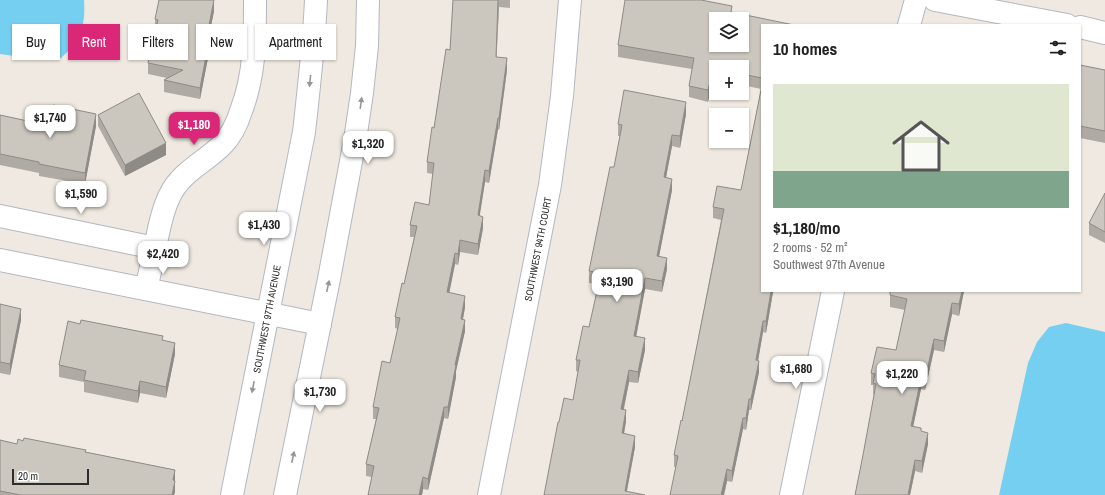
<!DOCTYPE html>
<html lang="en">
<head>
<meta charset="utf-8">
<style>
  body { margin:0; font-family:"Archivo Narrow",sans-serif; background:#f2f2f2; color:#222; height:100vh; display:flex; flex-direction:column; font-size:15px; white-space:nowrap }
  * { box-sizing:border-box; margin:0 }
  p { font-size:13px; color:#767676 }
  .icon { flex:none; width:22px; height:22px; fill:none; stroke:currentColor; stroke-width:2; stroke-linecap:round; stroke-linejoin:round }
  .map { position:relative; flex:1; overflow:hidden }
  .drawer { position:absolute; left:761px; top:24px; width:320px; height:268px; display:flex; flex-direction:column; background:#fff; border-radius:0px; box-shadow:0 1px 3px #0004 }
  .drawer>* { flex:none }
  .hud { position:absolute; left:12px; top:24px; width:380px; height:36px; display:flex; gap:8px }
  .fabs { position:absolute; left:709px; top:12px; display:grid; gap:8px }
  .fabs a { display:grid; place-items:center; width:40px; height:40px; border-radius:0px; background:#fff; box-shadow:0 1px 3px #0004; font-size:20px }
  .scale { position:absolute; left:12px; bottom:10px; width:77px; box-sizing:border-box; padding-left:4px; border:2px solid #2e2e2e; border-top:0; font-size:11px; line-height:14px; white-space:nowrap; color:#2e2e2e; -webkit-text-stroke:3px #fff; paint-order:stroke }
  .price { position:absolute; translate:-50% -34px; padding:0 9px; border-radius:8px; background:#fff; color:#222; font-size:13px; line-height:26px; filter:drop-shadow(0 1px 2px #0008) }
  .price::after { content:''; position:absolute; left:50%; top:24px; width:12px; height:9px; margin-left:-6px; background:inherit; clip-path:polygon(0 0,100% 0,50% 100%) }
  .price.current { background:#db2777; color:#fff }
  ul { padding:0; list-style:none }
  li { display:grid; align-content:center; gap:8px; height:212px; padding:0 12px }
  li+li { border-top:1px solid #e0e0e0 }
  li span { display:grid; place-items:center; height:124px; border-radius:0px; color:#555 }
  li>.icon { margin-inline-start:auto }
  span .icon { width:72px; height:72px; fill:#fffc; stroke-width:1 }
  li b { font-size:17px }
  h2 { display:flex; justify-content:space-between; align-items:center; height:48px; padding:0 12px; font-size:17px }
  .tag { padding:0 14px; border-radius:0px; background:#fff; box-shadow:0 1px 3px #0004; font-size:14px; line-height:36px }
  .tag.current { background:#db2777; color:#fff }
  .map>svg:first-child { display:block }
</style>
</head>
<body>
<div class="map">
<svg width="1105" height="495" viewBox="0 0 1105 495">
  <rect width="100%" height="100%" fill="#efe9e1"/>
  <path fill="#75cff0" d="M0,0H84C85,15 84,31 75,44C71,49 65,54 61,58L36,59L0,54Z
    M1066,323L1105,332V495H999L1028,363L1037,342L1049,327Z"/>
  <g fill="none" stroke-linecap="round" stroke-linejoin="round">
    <defs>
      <path id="minor" d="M935,0L1067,25
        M909,25L916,0
        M1080,27L1105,33
        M0,216L155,248
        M0,260L320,324
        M146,289C150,272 154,255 157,238C160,224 163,208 170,195C181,172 205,162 222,145C232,135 237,124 241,111C255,75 255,38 255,0
        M489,495L550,185L562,96L570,0
        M791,495L833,291"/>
      <path id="tertiary" d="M232,495L304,132C309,88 314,44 316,0
        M285,495L329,279L355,140L362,93L367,46L368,0"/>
    </defs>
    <use href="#minor" stroke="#b4b7c1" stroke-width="24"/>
    <use href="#tertiary" stroke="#b4b7c1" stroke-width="24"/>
    <use href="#minor" stroke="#fff" stroke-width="22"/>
    <use href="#tertiary" stroke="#fff" stroke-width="22"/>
  </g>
  <path fill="#afaba4" d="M453,0H510V8L499,7L496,57L507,70L499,130L498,129L489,183L485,182L479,216L483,228L478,255L460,252L458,265L455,264L449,293L465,307L463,319L465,331L456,371V377L448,419L444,418L428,490L423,489L422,495H368L372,477L366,476V464L376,419H373V407L390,363L398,329L395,328V317L404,284L414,237H410V225L429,205L433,174L427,173V162L450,50Z
    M214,11L208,41L209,53L200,99L164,92V80L167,78L148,74V63L155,31V19Z
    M732,12L762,25V291H773V292L766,333L763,332L758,361L759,372L751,410H749L746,430L743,429L732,482L727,481L724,495H670L676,467H674V455L682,421L721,220L713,218V207L741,190L761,89L742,85V67H716L714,89H711L708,102L689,97V86L692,69L618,57V45Z
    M1080,65L1105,70V143L1080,138Z
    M686,114L680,148L672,146L666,177L672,190L659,256L667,269L662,292L645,289L636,337L645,350L638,383L629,382L624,409L626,421L624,434L635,447L627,491L544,495L559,422L573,400L578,372L576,371V360L589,327L599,284L589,283V271L614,167L620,136H618V124Z
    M0,115L46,125L96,126L85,184L39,176V173L0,165Z
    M98,115L166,155L125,176L98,126Z
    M1105,193V243L1089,235V223Z
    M964,291L959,316L952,314L944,352L934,350L925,390L921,389L913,426L921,431L928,444L922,473L915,471L910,495H855L863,455L874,395L873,394V385H871V373L896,350L905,310L890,307V295Z
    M0,304L21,320L10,375L0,373Z
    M163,340L175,354L166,398L140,393L138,403L84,392V382L59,377V365Z
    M0,440L17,444L86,452L175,470V492L174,495H0Z"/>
  <path fill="#8e8b86" d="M214,0V11L206,52V40Z
    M499,0V7L496,68V57Z
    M209,41V53L200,99V88Z
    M507,58V70L499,130V118Z
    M716,69V81L714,89V78Z
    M711,77V89L708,102V90Z
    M686,102V114L680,148V136Z
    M96,114V126L85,184V173Z
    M498,118V129L489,183V171Z
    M672,135V146L664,188V177Z
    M166,143V155L125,176V165Z
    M485,170V182L478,227V215Z
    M672,179V190L657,267V256Z
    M483,217V228L478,255V244Z
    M460,240V252L458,265V254Z
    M455,253V264L447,304V292Z
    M667,258V269L662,292V281Z
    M645,278V289L634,348V336Z
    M771,291H773V292L766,333V321Z
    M962,291H964L959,316V304Z
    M465,296V307L461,330V319Z
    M952,303V314L944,352V341Z
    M21,309V320L10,375V364Z
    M465,320V331L456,371V377L448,419V407L455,365Z
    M763,321V332L756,372V360Z
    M645,338V350L638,383V372Z
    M934,339V350L925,390V379Z
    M175,343V354L166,398V387Z
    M759,361V372L751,410V399Z
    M629,370V382L621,421V409Z
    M921,378V389L911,437V426Z
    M140,381V393L138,403V391Z
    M749,399V410L746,430V418Z
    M444,407V418L428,490V479Z
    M626,410V421L622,445V433Z
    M743,418V429L732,482V471Z
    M928,433V444L922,473V461Z
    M635,436V447L626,495L625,491Z
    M915,460V471L910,495H908Z
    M727,469V481L724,495H721Z
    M175,470V492L174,495H172L173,480Z
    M423,477V489L422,495H419Z"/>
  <path fill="#cbc7bf" stroke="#8e8b86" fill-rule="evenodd" d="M159,0H214L206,40L209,41L200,88L164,80L183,70L148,63L158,20L155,19Z
    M453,0H498L496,57L507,58L499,118H498L489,171L485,170L478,215L483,217L478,244L460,240L458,254L455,253L447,292L465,296L461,319L465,320L455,365H456L448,407H444L428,479L423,477L419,495H368L374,466L366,464L379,408L373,407L382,361L390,363L400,318L395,317L402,283L404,284L417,226L410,225L415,202L429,205L434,163L427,162L432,127L434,128L446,49L450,50Z
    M625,0H701L732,6L731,12L794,25H762V78L742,74V67H716L714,78L711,77L708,90L689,86L694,58L618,45ZM716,19H742V45H716Z
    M1080,65L1105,70V131L1080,126Z
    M762,85V291H771L766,321H763L756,360L759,361L751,399H749L746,418H743L732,471L727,469L721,495H670L678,456L674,455L681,420L682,421L724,209L713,207L717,186L741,190Z
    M624,90L686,102L680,136L672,135L664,177L672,179L657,256L667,258L662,281L645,278L634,336L645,338L638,372L629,370L621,409L626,410L622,433L635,436L625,491L645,495H544L558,422H559L564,398L573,400L580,360H576L583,326L589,327L601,273L589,271L610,167H614L622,125L618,124Z
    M139,93L166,143L125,165L98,115Z
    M53,105L96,114L85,173L39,164V162L0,154V115L46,125L47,120H50Z
    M1105,193V232L1089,223Z
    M890,291H962L959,304L952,303L944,341L934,339L925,379L921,378L911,426L921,428V431L928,433L922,461L915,460L908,495H855L863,455L876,384L873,383L875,374L871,373L877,347L896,350L907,299L890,295Z
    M0,304L21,309L10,364L0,362Z
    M81,320L163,336L162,340L175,343L166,387L140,381L138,391L84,380L86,371L59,365L68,321L80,324Z
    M24,438L86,450L85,452L175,470L173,480L175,481L172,495H21L0,491V440L17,444L18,439L23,441Z"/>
  <defs><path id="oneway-solid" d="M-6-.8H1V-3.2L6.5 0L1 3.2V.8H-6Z"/></defs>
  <g fill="#969696">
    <use href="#oneway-solid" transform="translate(310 81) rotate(96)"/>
    <use href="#oneway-solid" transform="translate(361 103) rotate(-82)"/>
    <use href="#oneway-solid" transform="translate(328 286) rotate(-78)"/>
    <use href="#oneway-solid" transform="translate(253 387) rotate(101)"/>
    <use href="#oneway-solid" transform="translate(293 457) rotate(-78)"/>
  </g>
  <g text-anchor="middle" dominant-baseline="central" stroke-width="3" stroke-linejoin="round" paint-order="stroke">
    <g font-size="10" fill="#2e2e2e" stroke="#fff">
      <text transform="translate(538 249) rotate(-79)">SOUTHWEST 94TH COURT</text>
      <text transform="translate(267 319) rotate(-79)">SOUTHWEST 97TH AVENUE</text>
    </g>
  </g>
</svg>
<div class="fabs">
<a><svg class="icon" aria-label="layers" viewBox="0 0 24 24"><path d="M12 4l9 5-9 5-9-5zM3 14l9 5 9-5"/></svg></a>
<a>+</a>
<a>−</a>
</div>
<div class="scale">20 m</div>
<b class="price" style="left:50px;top:139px">$1,740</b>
<b class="price current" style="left:194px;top:146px">$1,180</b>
<b class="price" style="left:368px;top:165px">$1,320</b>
<b class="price" style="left:81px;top:215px">$1,590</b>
<b class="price" style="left:264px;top:246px">$1,430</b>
<b class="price" style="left:163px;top:275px">$2,420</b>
<b class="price" style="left:617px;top:303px">$3,190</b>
<b class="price" style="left:796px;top:390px">$1,680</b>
<b class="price" style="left:902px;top:395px">$1,220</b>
<b class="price" style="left:320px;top:413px">$1,730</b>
<div class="hud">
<a class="tag">Buy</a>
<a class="tag current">Rent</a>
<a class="tag">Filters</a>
<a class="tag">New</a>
<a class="tag">Apartment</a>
</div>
<section class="drawer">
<h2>10 homes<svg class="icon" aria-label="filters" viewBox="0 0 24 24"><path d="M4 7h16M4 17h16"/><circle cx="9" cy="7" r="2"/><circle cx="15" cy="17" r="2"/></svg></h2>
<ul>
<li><span style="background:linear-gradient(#dfe7d0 70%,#7fa58c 0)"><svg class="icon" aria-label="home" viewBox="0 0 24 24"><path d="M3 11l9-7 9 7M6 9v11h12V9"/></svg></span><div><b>$1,180/mo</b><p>2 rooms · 52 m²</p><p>Southwest 97th Avenue</p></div></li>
</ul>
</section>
</div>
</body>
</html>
